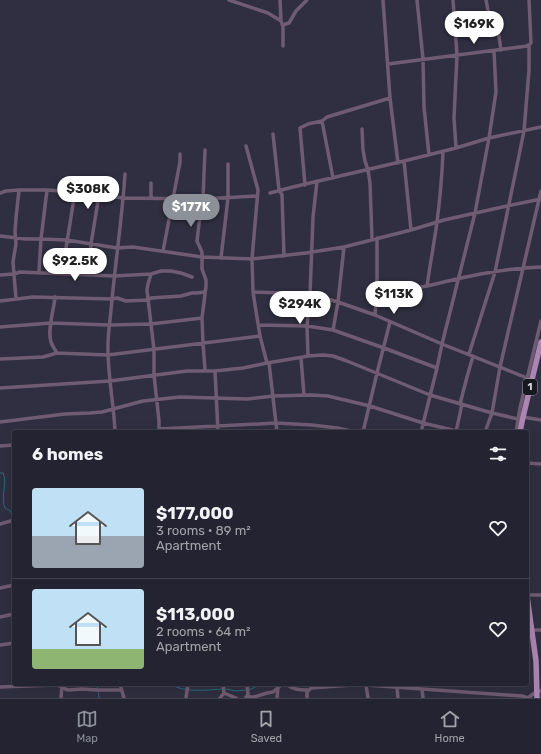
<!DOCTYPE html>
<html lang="en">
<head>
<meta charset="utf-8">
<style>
  body { margin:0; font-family:Rubik,sans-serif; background:#302f3d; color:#f1f3f6; height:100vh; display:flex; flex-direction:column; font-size:15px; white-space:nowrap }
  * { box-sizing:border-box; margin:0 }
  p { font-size:13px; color:#a3a4ab }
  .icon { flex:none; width:22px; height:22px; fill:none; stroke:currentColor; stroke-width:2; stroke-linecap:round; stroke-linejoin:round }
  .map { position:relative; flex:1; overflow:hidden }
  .drawer { position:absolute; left:12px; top:430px; width:517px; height:256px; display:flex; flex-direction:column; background:#242331; border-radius:4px; box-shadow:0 4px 16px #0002,0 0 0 1px #41404d }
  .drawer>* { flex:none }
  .price { position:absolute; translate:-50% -34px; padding:0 9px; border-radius:14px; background:#fff; color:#222; font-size:13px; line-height:26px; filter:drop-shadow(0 1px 2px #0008) }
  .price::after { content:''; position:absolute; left:50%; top:24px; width:12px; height:9px; margin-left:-6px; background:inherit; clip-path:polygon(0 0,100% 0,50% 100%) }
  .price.selected { background:#8c9099; color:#fff }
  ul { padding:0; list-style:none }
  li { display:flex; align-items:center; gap:12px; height:100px; padding:0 20px }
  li+li { border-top:1px solid #41404d }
  li span { display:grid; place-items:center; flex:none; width:112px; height:80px; border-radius:4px; color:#555 }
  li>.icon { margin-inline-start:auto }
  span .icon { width:48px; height:48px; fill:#fffc; stroke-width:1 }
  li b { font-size:17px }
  h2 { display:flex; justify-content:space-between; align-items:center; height:48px; padding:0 20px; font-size:17px }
  .tabs { display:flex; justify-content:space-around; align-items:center; height:56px; border-top:1px solid #41404d; background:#242331; font-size:11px; color:#a3a4ab }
  .tabs a { display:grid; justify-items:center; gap:2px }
  .tabs .selected { color:#8c9099 }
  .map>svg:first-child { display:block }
</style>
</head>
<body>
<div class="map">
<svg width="541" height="698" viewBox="0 0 541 698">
  <rect width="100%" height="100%" fill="#302f41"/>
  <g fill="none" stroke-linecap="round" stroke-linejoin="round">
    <path stroke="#266c7f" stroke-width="1" d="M0,473H3C8,483 0,498 5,508C6,509 9,510 10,511C11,513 13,515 14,517
      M97,684L99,698
      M171,684C181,693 209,690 223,689
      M226,689L236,691L246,690
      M249,690L262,684"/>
    <path stroke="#705c72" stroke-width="3.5" d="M229,0L268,13L281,21
      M280,0L281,21L283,27V46
      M383,0L390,98L398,163
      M417,0L423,59L424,107L429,155
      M453,0L457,55L454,118L456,148
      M486,0L489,15L497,27L498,30L501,50
      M283,25L289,23L296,11L307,0
      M388,64L527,46L531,43L529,0
      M362,129L363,150L365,161L368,170L370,183L372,239
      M273,134L279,190L282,195L284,256
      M246,146L258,190L252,259L253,292L260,336L267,363L303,357L308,356L323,355L333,356L347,361L430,395L492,413L518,419
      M205,150L203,199L199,224L197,241L202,252V269L206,280V286L202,318L203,343L205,370
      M443,152C442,175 440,199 437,222C434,244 430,265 427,286C464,277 503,268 541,267
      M404,161L411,230
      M333,178L322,121L327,117L390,98
      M305,185L300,128L308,124L322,121
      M0,193L6,191L19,190H47L75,192L123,198L203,199L257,196
      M270,193L293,187L404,161L456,148L489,138L541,127
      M151,198V183
      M0,236L26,239H41L67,240L117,248L133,247L202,257L252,259L306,253L344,247L411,230L444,220L507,206L541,199
      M344,247L338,302L333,330L384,348L437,368
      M163,251L173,199L180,162V154
      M221,258L228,198V164
      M39,272L41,239L47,190
      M62,273L75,192
      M0,275L14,274L20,272L114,276L151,274
      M89,275L91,244L99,195L100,178
      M377,290L410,289L427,286
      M253,292L310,294L338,302L375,315L442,344L532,380
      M55,297C54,309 47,331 51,342C52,346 55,349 57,353
      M16,299L13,262L16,244L15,232L16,218L19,190
      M0,301L33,297L112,299L117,298L126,301L148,300L151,298L181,296L192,293H196L205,292
      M375,315L377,290V238
      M259,325L307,326L333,330
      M0,327L51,323L109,325L151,324L202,318
      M469,354L495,272L515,175L524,131L529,70V45
      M308,356L307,326L310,294L313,217L317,181
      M301,358L304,395
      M0,359L43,357L57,353L108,355L260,336
      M269,363L277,432
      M0,388L110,381L187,371H215
      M460,404L467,377L473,356
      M523,417L541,420
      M0,422L65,414L90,413L102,412L143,401L180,397L247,399L273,396L311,395L328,396L370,406L423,423L461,432
      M159,429L276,423L312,425L337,428L356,432
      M115,432C114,403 107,373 108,344C108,333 110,322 111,310C115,265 122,219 125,174
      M159,432V421L154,375V350L147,290L148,284L151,274L161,271H171L181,273L192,277
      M218,432L215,371L243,368L267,363
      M363,432L377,373L390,322
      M421,432L437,368L442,344L475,213L489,138L496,92L494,51
      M456,432L462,404
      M485,432L492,413L500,367L541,191
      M516,432L520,408L541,321
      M0,446L14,445
      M527,463L541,464
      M0,524L14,520
      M0,588L14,585
      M527,595H541
      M0,617L14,614
      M532,630H541
      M0,645L14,643
      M120,684L124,698
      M286,684C293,690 300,690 309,690
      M366,685L368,698
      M0,687L55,685C62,685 63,689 68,690L82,689L98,690H121
      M397,688L398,698
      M422,689L423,698
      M224,693L236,698
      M246,697H254L267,693L273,692L281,685L284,684
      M61,698L62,685
      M186,698L188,684
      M220,698L224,693L223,684
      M246,698L248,694L247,684
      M277,698L278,688
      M307,698V692L311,688L352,685H366L522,696L528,698L537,691H541"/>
    <path stroke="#ad85b2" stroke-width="5.5" d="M520,432L523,417L541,342
      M527,596L536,661L537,698"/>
  </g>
  <g text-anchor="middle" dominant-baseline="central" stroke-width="3" stroke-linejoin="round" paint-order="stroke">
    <rect fill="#181820" stroke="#9d9ca7" stroke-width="1" x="523" y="379" width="14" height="16" rx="3"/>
    <g font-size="10" font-weight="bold" fill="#d6d5e1">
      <text x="530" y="387">1</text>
    </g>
  </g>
</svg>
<b class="price" style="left:474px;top:45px">$169K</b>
<b class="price" style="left:88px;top:210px">$308K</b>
<b class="price selected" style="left:191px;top:228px">$177K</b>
<b class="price" style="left:75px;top:282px">$92.5K</b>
<b class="price" style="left:394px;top:315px">$113K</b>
<b class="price" style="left:300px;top:325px">$294K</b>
<section class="drawer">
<h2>6 homes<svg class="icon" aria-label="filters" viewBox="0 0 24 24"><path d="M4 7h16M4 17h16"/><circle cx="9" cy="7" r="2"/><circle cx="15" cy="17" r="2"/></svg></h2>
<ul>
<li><span style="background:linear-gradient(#bfe0f5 60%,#9aa5b1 0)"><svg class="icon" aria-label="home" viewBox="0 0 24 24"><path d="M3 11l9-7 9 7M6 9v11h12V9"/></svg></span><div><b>$177,000</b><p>3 rooms · 89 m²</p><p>Apartment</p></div><svg class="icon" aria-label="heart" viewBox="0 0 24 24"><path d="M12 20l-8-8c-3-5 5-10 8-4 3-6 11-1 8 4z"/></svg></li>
<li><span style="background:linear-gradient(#bfe0f5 75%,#8fb573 0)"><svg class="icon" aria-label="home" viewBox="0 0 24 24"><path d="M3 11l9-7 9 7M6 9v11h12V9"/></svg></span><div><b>$113,000</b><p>2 rooms · 64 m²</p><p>Apartment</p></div><svg class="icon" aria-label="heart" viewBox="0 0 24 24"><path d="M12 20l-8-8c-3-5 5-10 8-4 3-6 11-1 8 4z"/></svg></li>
</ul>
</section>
</div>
<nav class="tabs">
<a class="selected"><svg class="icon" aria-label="map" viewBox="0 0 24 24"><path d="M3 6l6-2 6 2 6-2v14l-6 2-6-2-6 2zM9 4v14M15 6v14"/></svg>Map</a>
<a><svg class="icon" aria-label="saved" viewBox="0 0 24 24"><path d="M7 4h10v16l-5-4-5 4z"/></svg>Saved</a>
<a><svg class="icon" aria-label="home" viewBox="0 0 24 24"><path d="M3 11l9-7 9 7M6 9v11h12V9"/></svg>Home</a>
</nav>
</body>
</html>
